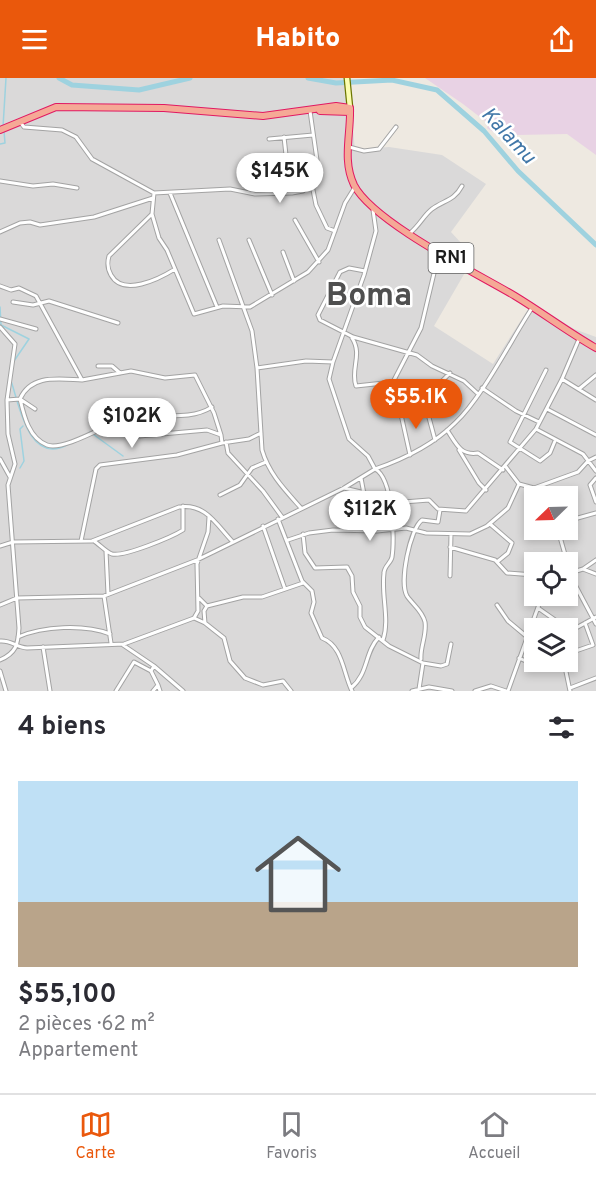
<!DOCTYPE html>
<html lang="fr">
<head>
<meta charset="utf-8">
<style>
  body { margin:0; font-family:Overpass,sans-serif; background:#f7f7f7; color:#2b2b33; height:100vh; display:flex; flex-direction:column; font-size:22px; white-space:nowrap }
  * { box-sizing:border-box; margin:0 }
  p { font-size:20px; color:#7c7c81 }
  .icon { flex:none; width:33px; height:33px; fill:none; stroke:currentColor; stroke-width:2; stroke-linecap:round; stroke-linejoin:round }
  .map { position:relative; height:613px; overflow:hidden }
  .panel { display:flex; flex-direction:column; background:#fff; flex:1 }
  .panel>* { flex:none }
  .needle { width:39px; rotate:247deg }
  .buttons { position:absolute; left:524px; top:408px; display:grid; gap:12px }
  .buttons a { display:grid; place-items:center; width:54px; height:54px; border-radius:0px; background:#fff; box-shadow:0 3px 9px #0003; font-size:30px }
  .price { position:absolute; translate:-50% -51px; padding:0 14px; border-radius:21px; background:#fff; color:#222; font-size:20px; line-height:39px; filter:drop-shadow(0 2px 3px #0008) }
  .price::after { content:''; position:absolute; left:50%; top:36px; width:18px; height:14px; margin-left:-9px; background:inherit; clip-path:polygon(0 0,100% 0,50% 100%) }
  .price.active { background:#ea580c; color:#fff }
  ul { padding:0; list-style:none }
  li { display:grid; align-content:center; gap:12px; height:318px; padding:0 18px }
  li+li { border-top:2px solid #e1e1e2 }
  li span { display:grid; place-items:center; height:186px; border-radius:0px; color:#555 }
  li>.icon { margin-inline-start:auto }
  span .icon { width:108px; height:108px; fill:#fffc; stroke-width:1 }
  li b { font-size:26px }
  h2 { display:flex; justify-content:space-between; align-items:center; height:72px; padding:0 18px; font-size:26px }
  header { display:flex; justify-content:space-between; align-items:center; height:78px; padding:0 18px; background:#ea580c; color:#fff; font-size:27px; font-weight:800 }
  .tab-bar { display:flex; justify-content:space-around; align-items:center; height:84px; border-top:2px solid #e1e1e2; background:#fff; font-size:16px; color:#7c7c81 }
  .tab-bar a { display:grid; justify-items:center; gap:3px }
  .tab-bar .active { color:#ea580c }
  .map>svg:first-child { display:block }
</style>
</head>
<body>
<header><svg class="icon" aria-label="menu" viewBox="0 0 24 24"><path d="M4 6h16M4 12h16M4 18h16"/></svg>Habito<svg class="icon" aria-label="share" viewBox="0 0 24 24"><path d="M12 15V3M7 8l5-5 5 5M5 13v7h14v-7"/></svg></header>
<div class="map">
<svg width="596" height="613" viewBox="0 0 596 613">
  <rect width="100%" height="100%" fill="#eee9e1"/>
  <path fill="#dad9d9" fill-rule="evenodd" d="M0,0H348L355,72L389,69L442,77L486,106L451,154L474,179L434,248L493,286L532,225L574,251L596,259V613H0ZM534,418H567V452H534ZM534,484H567V518H534ZM534,550H567V584H534Z"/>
  <path fill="#e8d2e4" d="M425,0H596V77L567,56L517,57L500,54L498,57L487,50L489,46L463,26Z"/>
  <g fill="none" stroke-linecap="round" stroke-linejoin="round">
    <path stroke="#9ed2df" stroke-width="1.5" d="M3,49L6,0
      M0,66L5,65L4,53
      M0,229L1,247L29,261L14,283
      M11,303C19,325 28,387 67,367
      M87,356L90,354L123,378
      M20,390L24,383L20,351L23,348"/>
    <path stroke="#9ed2df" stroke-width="5" d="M59,0L72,7L139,12L190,0
      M308,0L336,5L392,2L437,12L484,53L518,93L596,167"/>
    <defs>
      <path id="minor" d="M20,44L24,49L62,52L76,59L92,81L154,115L230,111L255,116L292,115L303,113L315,101L317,82L310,33
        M269,61L313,57
        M349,69L364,73L379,71L396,49
        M0,103L33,108L53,106L77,110
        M312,107L316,127L327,150L335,153
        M154,115L152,136L159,160L167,172L194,236L223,228L250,229L308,194L328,172L345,125L355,109
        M170,115L217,229
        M275,115L289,104L284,59
        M152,136L109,178C107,185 107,190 111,197C123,219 159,201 175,191
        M295,142L319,184
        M0,154L20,145L30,144L40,147L94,139L153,120
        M410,155C419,148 424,137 432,131C444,122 454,123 462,108
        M219,162L252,253L257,290L262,372C269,396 285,412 301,430
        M249,162L272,217
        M283,174L294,203
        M365,193L349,190L340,194L318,237L320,242L353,259L417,277L432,288L464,303L477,315
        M0,208L11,212L19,210L36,218L82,302L131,293L165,300L195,297L214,335L221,357
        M13,224L33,227L49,223L118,245
        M0,241L36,251
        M0,249L15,266L7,322L8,356L15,386L8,407L19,550C18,567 16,575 0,582
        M352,260C363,277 350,291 356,308L393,304L421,250L435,191L442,178
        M333,284L364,197L376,153L373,132
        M98,288H112L120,295
        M257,290L306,283L333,284L329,301L349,361L368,378L375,391C404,381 433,367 455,345C482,320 511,262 532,230
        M546,292L510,364L540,383L550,375L555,363
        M562,301L596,322
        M482,310L516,333L539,344
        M579,311L596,297
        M20,321C24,338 29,360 47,367C63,373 104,348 121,342C150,331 185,346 212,329
        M20,321L35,331
        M7,322L20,321C31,296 58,301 82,302
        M547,331L596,357
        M400,332L410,377
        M536,351L583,376L596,393
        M447,352C456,365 460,378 478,375L503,392
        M128,359L207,352L221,357L222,365
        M435,362L424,321L450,295
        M226,364L228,375L263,413L282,439
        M459,372L479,405L486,412
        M0,381L10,399
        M506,389L519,406L534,410L578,394L588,383L596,379
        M361,400L371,453
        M596,400L590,407L596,424
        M344,410L365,415
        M533,410L534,419
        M220,417L240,407L252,390L266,384
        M391,425L429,422L438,431L466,433L536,351L562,301L579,261
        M368,431L390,429
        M278,441L302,503L312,513L314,524L311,535L322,560C343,568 343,595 352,613
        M567,443L596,435
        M490,446L512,465L508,475L497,484
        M263,448L285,511
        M558,452L572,501L596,546
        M303,456L305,475L315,490L347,489L352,498L353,514L360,528V539L365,549L389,568L423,585
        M288,462L309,455L333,452L377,453L406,450L426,455L470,456L487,448L508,430L519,406
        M81,463L96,391L100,387L177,377L222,365L249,361L261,355
        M94,463C99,466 106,474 112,476C124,479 172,459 183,452V428
        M0,468L13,464L92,463L179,429C205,425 216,446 232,463
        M450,469L495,482L507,495L534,497
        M106,473L108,516
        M583,491L596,482
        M567,496L583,491L596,496
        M450,498L451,456
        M104,518L111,565
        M199,520L207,528L204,533L205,545L224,560L230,583L245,600L263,607L283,603L291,613
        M0,527L17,520L104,518L197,482L344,410L375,391C393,400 395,461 392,479C391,485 384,488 384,495C381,518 390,541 383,562
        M497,527L508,543L526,558
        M207,528L243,519H262L303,505
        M538,530L558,544L574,551
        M194,540L205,545
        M567,555L596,539
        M18,559C43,548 84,546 110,556
        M0,563C11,562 16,569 27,570L124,566L194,540L198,533L197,486L208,454L209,439
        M123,567L154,588L183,613
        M43,569L50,613
        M567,576L593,567L585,545
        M519,580L539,589L552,584
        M421,581C420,569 427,557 425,544C422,532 413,527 407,518C399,504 410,451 422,442L438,444L440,432
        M564,584L570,613
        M0,593L6,613
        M158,607L160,613
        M351,610C369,595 364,575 379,559
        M570,610L596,600
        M419,611L423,585L441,588L447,586L451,566
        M116,613L134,584L151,593
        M153,613L158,607L151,593L154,588
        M412,613L429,609L452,613
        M475,613L491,608L506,613
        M508,613L542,518"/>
      <path id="secondary" d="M347,0L350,30"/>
      <path id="trunk" d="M320,33L350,34
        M0,52L56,29L164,30L263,38L336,28L350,30C351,56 342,82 354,107C373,144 476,195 515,218C543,235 568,254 596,270"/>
    </defs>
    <use href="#minor" stroke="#a3a3a3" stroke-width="5"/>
    <use href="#secondary" stroke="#6c7600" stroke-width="7"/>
    <use href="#trunk" stroke="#e11962" stroke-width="8"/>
    <use href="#minor" stroke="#fff" stroke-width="3"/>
    <use href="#secondary" stroke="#fbfdb0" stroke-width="4.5"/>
    <use href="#trunk" stroke="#f5a996" stroke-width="6"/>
  </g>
  <g text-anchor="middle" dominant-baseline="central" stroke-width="5" stroke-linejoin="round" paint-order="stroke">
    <rect fill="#fff" stroke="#606060" stroke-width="1.5" x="428.5" y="165" width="45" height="30" rx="4.5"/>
    <g font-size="18" font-weight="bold" fill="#1c1c1c">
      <text x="451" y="180">RN1</text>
    </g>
    <g font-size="21" font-style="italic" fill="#4177a8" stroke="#fff">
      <text transform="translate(508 58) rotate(47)">Kalamu</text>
    </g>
    <g font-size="32" font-weight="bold" fill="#4f4f4f" stroke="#fff">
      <text x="369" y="219">Boma</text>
    </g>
  </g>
</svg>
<div class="buttons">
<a><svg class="needle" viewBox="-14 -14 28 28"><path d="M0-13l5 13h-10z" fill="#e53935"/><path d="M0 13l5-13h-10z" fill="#7c7c81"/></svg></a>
<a><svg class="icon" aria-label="locate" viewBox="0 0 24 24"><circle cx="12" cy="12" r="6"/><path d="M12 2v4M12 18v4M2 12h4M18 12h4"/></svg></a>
<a><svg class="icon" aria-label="layers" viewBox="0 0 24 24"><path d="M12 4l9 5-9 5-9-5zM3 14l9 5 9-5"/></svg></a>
</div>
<b class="price" style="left:280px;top:126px">$145K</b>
<b class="price active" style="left:416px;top:352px">$55.1K</b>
<b class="price" style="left:132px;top:371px">$102K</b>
<b class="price" style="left:370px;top:464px">$112K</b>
</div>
<section class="panel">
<h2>4 biens<svg class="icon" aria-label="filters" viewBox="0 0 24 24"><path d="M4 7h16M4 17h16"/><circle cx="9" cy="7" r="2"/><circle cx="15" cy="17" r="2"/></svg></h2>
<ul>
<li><span style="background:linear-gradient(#bfe0f5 65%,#b9a48a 0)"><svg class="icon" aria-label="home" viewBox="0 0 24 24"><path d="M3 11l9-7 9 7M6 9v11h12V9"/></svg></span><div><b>$55,100</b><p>2 pièces · 62 m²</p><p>Appartement</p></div></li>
</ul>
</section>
<nav class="tab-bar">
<a class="active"><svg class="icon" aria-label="map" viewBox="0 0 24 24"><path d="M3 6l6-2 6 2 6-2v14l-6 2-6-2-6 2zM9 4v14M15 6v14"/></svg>Carte</a>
<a><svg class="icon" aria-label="saved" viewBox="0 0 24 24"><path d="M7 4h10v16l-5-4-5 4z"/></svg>Favoris</a>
<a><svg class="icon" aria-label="home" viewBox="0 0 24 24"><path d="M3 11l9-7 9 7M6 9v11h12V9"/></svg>Accueil</a>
</nav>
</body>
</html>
